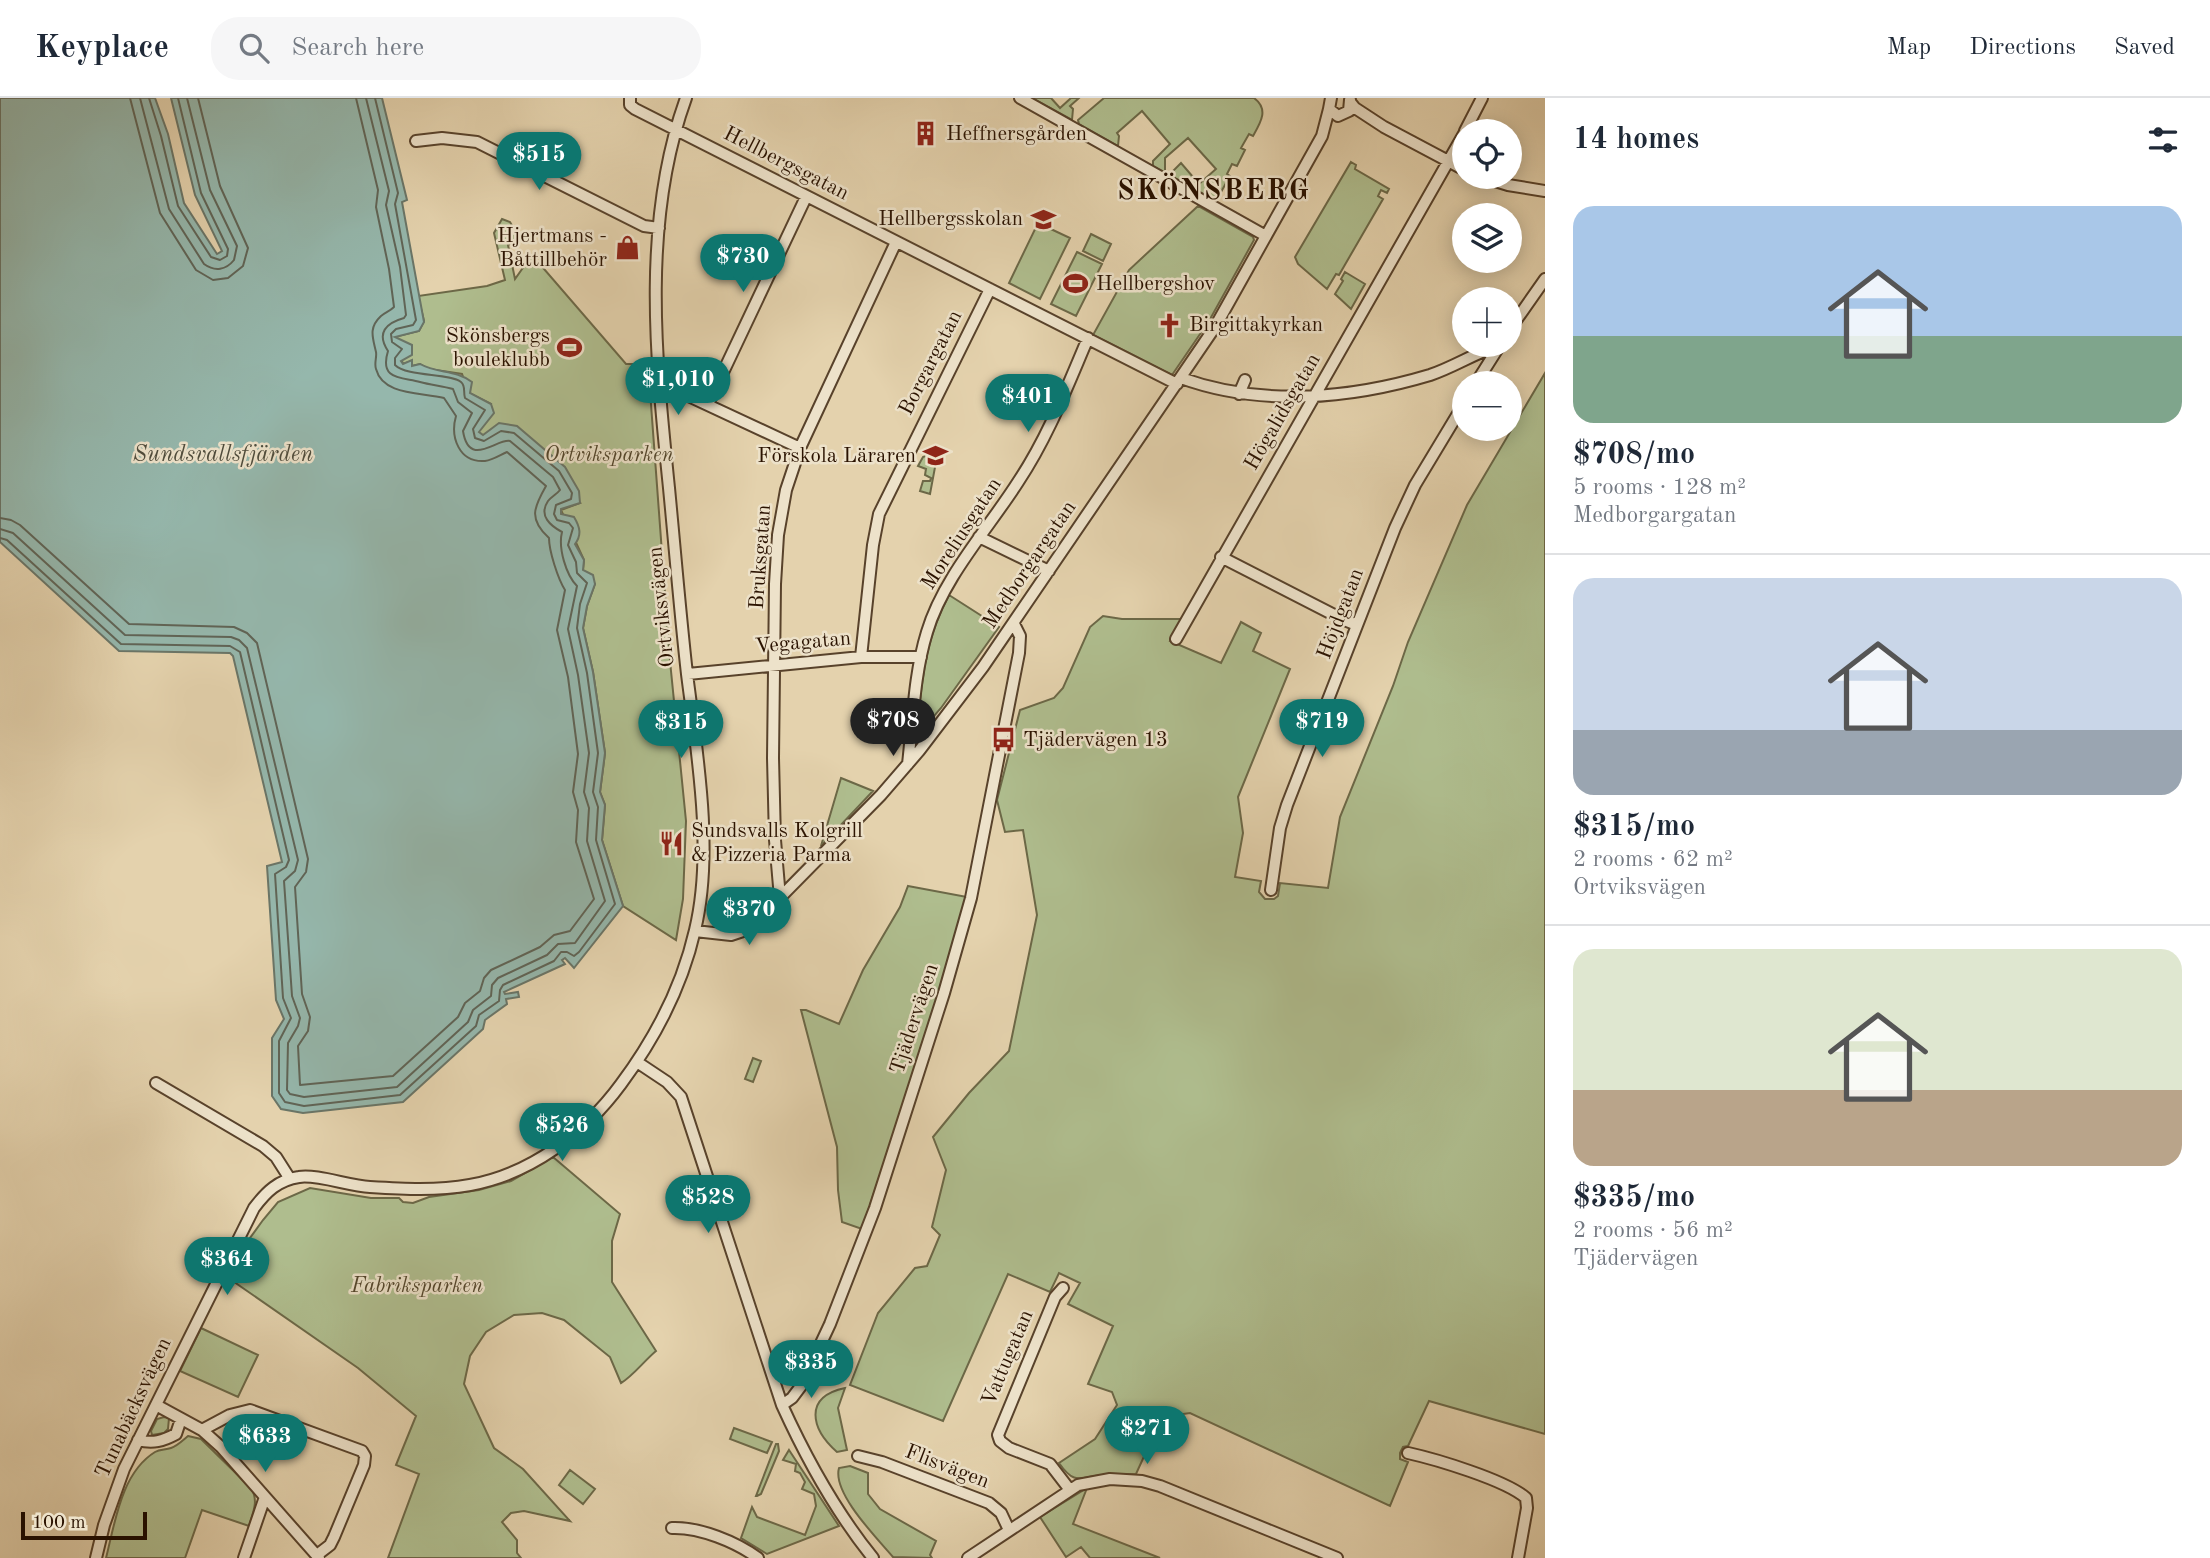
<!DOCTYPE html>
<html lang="en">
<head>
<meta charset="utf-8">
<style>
  body { margin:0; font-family:"Old Standard TT",serif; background:#f6f6f7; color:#1f2937; height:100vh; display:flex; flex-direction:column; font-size:26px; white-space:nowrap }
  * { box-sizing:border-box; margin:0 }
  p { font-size:23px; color:#747a83 }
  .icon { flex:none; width:38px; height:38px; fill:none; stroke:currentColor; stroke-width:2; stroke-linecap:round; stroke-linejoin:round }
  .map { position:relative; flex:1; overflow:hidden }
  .sheet { display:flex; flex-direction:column; background:#fff; width:665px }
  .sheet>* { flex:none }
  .buttons { position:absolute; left:1452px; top:21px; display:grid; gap:14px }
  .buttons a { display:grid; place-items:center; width:70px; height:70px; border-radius:50%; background:#fff; box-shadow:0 4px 18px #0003; font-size:35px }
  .scale { position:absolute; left:21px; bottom:18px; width:126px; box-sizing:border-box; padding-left:7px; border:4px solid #2a1200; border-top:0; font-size:19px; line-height:24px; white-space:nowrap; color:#2a1200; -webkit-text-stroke:5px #ede2ca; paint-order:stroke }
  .price { position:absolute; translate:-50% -60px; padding:0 16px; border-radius:24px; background:#0f766e; color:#fff; font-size:23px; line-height:46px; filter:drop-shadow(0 2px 4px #0008) }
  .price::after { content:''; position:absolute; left:50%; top:42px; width:21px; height:16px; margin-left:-10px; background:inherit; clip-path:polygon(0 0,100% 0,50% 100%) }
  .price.selected { background:#222; color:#fff }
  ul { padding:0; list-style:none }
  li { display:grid; align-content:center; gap:14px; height:371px; padding:0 28px }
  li+li { border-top:2px solid #e0e1e3 }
  li span { display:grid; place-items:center; height:217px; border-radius:21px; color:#555 }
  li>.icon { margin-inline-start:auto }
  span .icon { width:126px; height:126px; fill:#fffc; stroke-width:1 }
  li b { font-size:30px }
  h2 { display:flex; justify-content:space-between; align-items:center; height:84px; padding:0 28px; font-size:30px }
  header { display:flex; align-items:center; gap:42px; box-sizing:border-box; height:98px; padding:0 35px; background:#fff; border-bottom:2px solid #e0e1e3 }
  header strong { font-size:33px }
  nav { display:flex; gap:38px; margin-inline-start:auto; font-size:24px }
  .search { width:490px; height:63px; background:#f6f6f7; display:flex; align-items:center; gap:18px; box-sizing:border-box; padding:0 24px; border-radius:28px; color:#747a83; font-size:26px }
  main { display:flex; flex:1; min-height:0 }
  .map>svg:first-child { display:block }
</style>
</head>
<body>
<header>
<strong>Keyplace</strong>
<div class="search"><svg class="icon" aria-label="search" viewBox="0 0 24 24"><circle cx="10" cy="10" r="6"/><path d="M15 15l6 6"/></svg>Search here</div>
<nav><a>Map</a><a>Directions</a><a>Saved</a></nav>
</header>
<main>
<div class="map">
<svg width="1545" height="1460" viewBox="0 0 1545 1460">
  <rect width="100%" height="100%" fill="#e4d2ad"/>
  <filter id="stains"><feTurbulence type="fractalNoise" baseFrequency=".00286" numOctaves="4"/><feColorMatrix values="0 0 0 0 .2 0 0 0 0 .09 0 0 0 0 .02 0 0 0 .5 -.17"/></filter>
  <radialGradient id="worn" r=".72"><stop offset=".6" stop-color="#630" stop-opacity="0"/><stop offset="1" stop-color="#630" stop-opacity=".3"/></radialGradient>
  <path fill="#afbd8e" stroke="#6c6847" stroke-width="2" d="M1032,0H1051L1060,10L1071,0H1079L1070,8L1073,11L1072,22Z
    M1104,0H1254C1269,11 1261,24 1253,38L1249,36L1241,50L1245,52L1237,68L1232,66L1227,76L1230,78L1216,103L1173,79L1172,74L1181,65L1199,86L1216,71L1188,40L1165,60V75L1153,68V63L1170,46L1142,13L1117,35L1119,38L1118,48L1079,26L1078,22Z
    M1351,64L1356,67L1355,71L1389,91L1387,95L1381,92L1378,98L1383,101L1339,177L1336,176L1327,191L1298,166L1295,159Z
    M1198,108L1253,139L1254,142L1209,223L1172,277L1093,237L1129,172Z
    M502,121L510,124L520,141L508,147L515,181L532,157L626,266H648L670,563L686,723L683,801L676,842L623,808L602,742L605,707L600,694L605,655L593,574L583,530L587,508L595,486L583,472L584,462L561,412L580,405L478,334L491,306L469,295L462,276L429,271L420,266L412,268V263L403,266L394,239L419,233L424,223L418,198L487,188L505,182L494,135Z
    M1038,125L1070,140L1040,201L1009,185Z
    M1091,136L1111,146L1103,163L1083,153Z
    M1077,154L1102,166L1076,218L1051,206Z
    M1345,174L1365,186L1351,211L1335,196L1343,183L1341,181Z
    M1545,275V1336L1429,1303L1408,1348L1403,1349L1400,1355V1361L1408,1364L1390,1408L1190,1315L1162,1319L1136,1376C1125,1376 1113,1376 1102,1377C1080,1379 1075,1388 1059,1365L1095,1341L1117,1307L1112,1294L1088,1286L1113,1228L1068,1206L1080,1185L1059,1175L1050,1194L1008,1176L943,1323L850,1287L878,1215L915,1170L927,1168L940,1137L932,1129L946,1072L933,1039L969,995L1009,953L1037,817L1023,732L1005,734L997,702L1020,612L1054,600L1063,590L1090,529L1103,518L1122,521H1182L1170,543L1221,565L1241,524L1261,535L1253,553L1290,571L1238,699L1243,735L1235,779L1261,783L1259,794L1265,801H1274L1278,798L1280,785L1328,790L1340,719L1393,588L1408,544L1467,407Z
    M928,357L934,360L936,364L930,396L920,393L923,383H930L931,380L925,377L926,371L918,368L923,359Z
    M949,497L999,529L941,610L916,639C922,587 923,545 949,497Z
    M841,680L873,693L821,748Z
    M908,788L967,799L924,944L862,1131L842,1124L838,1092L837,1049L801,912H806L839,926L863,872L900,809Z
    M753,960L761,963L753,984L745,981Z
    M553,1059L620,1116L612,1143V1184L656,1253C645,1262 632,1279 621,1285L610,1259L564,1222L542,1215L514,1217L486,1234L470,1258L464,1286L494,1350L523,1371L570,1423L524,1413L511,1415L502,1424L517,1442V1455L521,1460H388L419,1376L396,1367L416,1318L358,1270L227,1179L244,1159L250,1140L263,1122L278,1104L310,1090L371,1100H399L403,1104L413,1105L429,1099L479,1092L511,1083Z
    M201,1230L258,1257L238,1299L180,1273Z
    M845,1290L838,1310L847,1352L837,1354C811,1331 803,1299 845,1290Z
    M164,1319L169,1320L168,1331L164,1335L152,1337L151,1333L157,1321Z
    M734,1330L772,1344L767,1355L730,1341Z
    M188,1338L201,1341L251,1390C259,1403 253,1414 249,1428L202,1412L185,1460H106C115,1425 121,1375 155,1354C160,1351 165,1352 171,1350C177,1348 183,1342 188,1338Z
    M776,1346H778L779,1353L761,1396L757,1398H756Z
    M789,1352L839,1428L767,1456L741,1440L752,1409L757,1419L805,1437L816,1408L814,1396L802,1391L805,1384L800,1375L795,1373L796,1366L783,1362Z
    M850,1368L868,1375V1396L880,1411L936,1443L930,1457L932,1460L893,1459C877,1440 832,1395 839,1370Z
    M570,1372L595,1391L583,1406L559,1387Z
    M1087,1390L1073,1426L1160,1460H1090L1081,1449L1066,1459L1040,1419Z"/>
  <path fill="#95b7ac" stroke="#6a7567" stroke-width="2" d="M0,0H155L168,36L184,105L217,156L222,153L195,97L171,0H382L407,102L402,104L424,224L419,233L395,239L412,247V257L401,263L403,266L412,262V268L420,266C438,276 455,271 472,284L470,295L491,306L494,315L479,334L483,337L499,325L517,328L565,369L579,393L580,405L561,411V416L574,419C580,429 582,437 575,446L584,462L583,472L593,477L595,486L587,508L583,530L593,574L605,655L600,694L605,707L602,742L623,808L574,870L565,860L562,862L565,866L504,894L505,896L518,894L519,899L506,901L507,906L485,922L483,931L403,1004L303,1015L281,1011L272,998V940L284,921L276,902L267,768L282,764L233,558L230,555L119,553L0,444Z"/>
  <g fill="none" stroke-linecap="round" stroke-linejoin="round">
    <path stroke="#606456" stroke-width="2" d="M130,0L160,115L196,172L213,182L228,180L243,168L248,150L220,88L198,0
      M140,0L169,111L204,166C215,174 226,172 234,162L237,148L210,92L187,0
      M149,0L161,38L178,108L211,159L220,162L227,158L228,151L201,95L178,0
      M0,420L11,422L20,427L129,526L234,529L247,535L257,545L308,761L306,774L295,789L302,896L310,919L308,933L298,948L300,987L393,978L458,919L465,905L480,893L484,880L491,872L540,849L554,837L570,833L594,801L576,744L578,712L573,694L578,656L568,579L557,532L565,492C558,481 549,453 549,440C528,421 534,409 546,388L507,354C500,357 493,362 485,363C459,365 450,339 456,318L444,300C422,294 383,298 376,271C374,265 377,259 376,254C373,240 368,230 381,218C386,214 390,213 394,209L389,171L376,109L378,92L356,0
      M0,431L13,435L125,537L231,539L239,542L247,550L298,762L295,773L284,783L292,898L300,920L298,928L288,945L287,992L290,996L304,999L397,989L468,924L473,912L491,898L492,887L498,880L547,857L558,846L575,845L605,803L587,743L589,710L584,694L589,655L578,577L568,531L577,488C566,477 558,450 562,434C551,428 538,418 548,403C552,398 557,396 560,392L553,379L510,343C497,340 469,371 463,333L472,315L458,304L453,291C442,288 431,287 420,284C401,279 379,282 388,253C376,235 386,225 404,220L406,217L400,169L386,107L389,93L366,0
      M0,440L7,442L121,546L230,548L240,554L289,762L286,769L275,776L283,900L291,920L279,943V995L285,1004L304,1008L400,997L476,928L479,917L499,903L500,892L503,887L554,863L561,854H567L574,858L579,854L615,806L596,742L598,709L593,694L598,655L587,575L577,530L580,506L587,485L577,475L576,464L568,447L573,430L569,425L557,422L554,416L556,407L571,401L572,395L559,373L514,335L501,333L484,343L475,340L473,331L485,312L465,300C463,294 466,288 461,284C450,275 407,279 395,267V260L402,251L392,244L391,236L396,231L413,227L416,222L395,106L398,95L375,0"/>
    <defs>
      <path id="minor" d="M630,0V7L635,11L1177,286
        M1020,0L1266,138
        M1331,0L1329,11L1338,18L1349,13L1350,2
        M1351,5L1355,10L1384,29L1465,72
        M1465,33L1482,0
        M416,43L442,40L477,44L644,128L659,130
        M1482,79L1508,87L1545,93
        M1510,231L1545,181
        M1181,280C1261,309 1350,301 1430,277C1454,269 1475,255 1499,247
        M1476,285L1500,247
        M660,290L682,295L800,350
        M1239,296L1245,282
        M708,306L806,99
        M979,439L1049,473
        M1221,459L1342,521L1357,527
        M1176,541L1465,34
        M861,559L873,447L879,416L990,191
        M688,576L861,559H921
        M908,666C913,622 914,576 927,534C943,480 988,431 1018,384C1048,339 1067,289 1088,240
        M1271,792L1280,730L1287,707L1395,430L1415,387L1465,304
        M780,800L775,742L773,660L775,486L778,437L786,392L800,350L896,144
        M695,833L731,837L749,831L881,697L919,653L983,569L1215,229L1322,38L1329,11
        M637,964L667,984L681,999L782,1307C807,1362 835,1413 873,1460
        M156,985L263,1048L276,1059L290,1081
        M1063,1190L1055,1199L998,1337L1000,1343L1009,1350L1050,1366L1070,1392
        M156,1307L202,1332L221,1349L319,1460
        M782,1307L792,1300L801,1288L830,1226L875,1110L944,895L971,800L1019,555L1020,538L1014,526
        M202,1332L230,1317L250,1312L362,1353L365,1358L364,1367L334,1439L330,1447L317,1457
        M138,1342C153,1346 163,1343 176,1336L181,1321
        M1408,1355C1435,1361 1506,1382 1526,1400L1527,1410L1518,1460
        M858,1358L882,1364L989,1405L1001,1415L1009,1432
        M672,1430C700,1429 736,1444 758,1460
        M96,1460L104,1427L124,1371L254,1110C266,1094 278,1082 299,1079C317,1076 349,1088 370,1089C403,1091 437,1093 470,1087C531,1076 585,1035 621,986C656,939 682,889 695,832C714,754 697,655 687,576C680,514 675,452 669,390C656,262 641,124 686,0
        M244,1460L265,1399
        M968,1460L1078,1387L1110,1381L1142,1383L1160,1388L1337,1460"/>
    </defs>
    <use href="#minor" stroke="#58422b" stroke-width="14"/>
    <use href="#minor" stroke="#ede2ca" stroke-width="10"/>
  </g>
  <defs>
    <symbol id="building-bare" viewBox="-9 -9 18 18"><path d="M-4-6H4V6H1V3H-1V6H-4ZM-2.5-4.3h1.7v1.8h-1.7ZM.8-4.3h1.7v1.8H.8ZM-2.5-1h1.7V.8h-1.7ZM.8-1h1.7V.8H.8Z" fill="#8f2418" stroke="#ede2ca" stroke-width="2.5" paint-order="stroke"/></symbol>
    <symbol id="school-bare" viewBox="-9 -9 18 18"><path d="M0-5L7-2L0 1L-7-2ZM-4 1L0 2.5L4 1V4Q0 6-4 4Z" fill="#8f2418" stroke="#ede2ca" stroke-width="2.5" paint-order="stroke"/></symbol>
    <symbol id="shop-bare" viewBox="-9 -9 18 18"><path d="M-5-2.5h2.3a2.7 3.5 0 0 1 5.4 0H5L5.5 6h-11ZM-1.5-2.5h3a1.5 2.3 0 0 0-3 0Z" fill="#8f2418" stroke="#ede2ca" stroke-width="2.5" paint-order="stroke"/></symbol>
    <symbol id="stadium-bare" viewBox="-9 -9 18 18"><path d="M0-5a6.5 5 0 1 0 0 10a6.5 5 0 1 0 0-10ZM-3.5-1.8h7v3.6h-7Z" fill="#8f2418" stroke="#ede2ca" stroke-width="2.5" paint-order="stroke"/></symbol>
    <symbol id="church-bare" viewBox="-9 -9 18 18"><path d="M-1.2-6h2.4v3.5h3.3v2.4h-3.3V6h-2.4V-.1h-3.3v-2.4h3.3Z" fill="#8f2418" stroke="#ede2ca" stroke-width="2.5" paint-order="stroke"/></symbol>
    <symbol id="bus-bare" viewBox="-9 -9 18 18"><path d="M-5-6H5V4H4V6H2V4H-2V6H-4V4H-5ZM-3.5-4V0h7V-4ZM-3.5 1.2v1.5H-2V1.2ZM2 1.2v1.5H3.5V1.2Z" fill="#8f2418" stroke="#ede2ca" stroke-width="2.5" paint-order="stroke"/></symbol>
    <symbol id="restaurant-bare" viewBox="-9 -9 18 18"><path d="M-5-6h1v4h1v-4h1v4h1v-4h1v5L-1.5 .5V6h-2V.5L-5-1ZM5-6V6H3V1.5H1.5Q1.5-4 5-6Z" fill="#8f2418" stroke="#ede2ca" stroke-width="2.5" paint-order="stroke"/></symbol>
  </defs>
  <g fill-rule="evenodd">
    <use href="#building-bare" x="908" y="18" width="35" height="35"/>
    <use href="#school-bare" x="1026" y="104" width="35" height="35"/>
    <use href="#shop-bare" x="610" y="132" width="35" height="35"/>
    <use href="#stadium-bare" x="1058" y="168" width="35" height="35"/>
    <use href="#church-bare" x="1152" y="210" width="35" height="35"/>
    <use href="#stadium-bare" x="552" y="232" width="35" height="35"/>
    <use href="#school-bare" x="918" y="340" width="35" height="35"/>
    <use href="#bus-bare" x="986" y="624" width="35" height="35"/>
    <use href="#restaurant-bare" x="654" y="728" width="35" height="35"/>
  </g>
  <g text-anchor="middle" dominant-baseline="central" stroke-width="5" stroke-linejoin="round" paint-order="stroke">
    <g font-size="21" fill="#2a1200" stroke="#ede2ca" text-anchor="start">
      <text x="946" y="36">Heffnersgården</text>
      <text x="1023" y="121" text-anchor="end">Hellbergsskolan</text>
      <text x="607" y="138" text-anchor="end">Hjertmans -<tspan x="607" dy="24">Båttillbehör</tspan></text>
      <text x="1096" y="186">Hellbergshov</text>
      <text x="1189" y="227">Birgittakyrkan</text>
      <text x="550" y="238" text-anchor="end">Skönsbergs<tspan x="550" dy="24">bouleklubb</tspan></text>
      <text x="916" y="358" text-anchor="end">Förskola Läraren</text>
      <text x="1023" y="642">Tjädervägen 13</text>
      <text x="691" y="733">Sundsvalls Kolgrill<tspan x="691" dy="24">&amp; Pizzeria Parma</tspan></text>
    </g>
    <g font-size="21" fill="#2a1200" stroke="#ede2ca">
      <text transform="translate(786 66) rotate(27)">Hellbergsgatan</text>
      <text transform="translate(931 265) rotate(-63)">Borgargatan</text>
      <text transform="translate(1283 314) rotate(-60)">Högalidsgatan</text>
      <text transform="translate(962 436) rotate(-57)">Moreliusgatan</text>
      <text transform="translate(761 459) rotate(-86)">Bruksgatan</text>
      <text transform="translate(1030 467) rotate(-56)">Medborgargatan</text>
      <text transform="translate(662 509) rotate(-96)">Ortviksvägen</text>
      <text transform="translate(1341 516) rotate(-69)">Höjdgatan</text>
      <text transform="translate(803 545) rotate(-5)">Vegagatan</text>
      <text transform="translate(915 921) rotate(-72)">Tjädervägen</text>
      <text transform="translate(1008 1260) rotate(-67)">Vattugatan</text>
      <text transform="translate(134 1310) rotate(-65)">Tunabäcksvägen</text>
      <text transform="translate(947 1369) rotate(21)">Flisvägen</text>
    </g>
    <g font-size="21" font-style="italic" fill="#52452b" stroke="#ede2ca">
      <text x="609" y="357">Ortviksparken</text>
      <text x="417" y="1188">Fabriksparken</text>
    </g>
    <g font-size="23" font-style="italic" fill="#4f4c3c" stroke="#ede2ca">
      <text x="223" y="356">Sundsvallsfjärden</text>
    </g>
    <g font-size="28" font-weight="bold" letter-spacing="2" fill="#2a1200" stroke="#ede2ca">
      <text x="1214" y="94">SKÖNSBERG</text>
    </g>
  </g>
  <rect width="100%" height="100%" filter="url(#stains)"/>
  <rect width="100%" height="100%" fill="url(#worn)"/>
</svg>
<div class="buttons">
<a><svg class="icon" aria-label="locate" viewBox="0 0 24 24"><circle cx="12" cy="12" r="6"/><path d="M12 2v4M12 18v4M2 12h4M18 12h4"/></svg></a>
<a><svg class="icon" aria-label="layers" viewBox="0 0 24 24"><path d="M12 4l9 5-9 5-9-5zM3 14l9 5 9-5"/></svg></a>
<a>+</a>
<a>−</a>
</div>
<div class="scale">100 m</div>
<b class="price" style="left:539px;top:94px">$515</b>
<b class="price" style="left:743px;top:196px">$730</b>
<b class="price" style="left:678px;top:319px">$1,010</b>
<b class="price" style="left:1028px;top:336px">$401</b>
<b class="price selected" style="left:893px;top:660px">$708</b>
<b class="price" style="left:1322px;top:661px">$719</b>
<b class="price" style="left:681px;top:662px">$315</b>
<b class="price" style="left:749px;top:849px">$370</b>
<b class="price" style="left:562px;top:1065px">$526</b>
<b class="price" style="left:708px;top:1137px">$528</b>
<b class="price" style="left:227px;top:1199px">$364</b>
<b class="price" style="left:811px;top:1302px">$335</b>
<b class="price" style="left:1147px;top:1368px">$271</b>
<b class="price" style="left:265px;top:1376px">$633</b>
</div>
<section class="sheet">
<h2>14 homes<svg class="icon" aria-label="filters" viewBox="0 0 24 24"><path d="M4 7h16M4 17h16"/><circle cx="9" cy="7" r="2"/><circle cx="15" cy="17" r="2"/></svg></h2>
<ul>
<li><span style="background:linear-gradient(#a9c7e8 60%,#7fa58c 0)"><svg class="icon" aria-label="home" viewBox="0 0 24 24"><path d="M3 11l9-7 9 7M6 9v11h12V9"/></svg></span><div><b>$708/mo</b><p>5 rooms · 128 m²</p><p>Medborgargatan</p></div></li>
<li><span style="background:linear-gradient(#c9d6e8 70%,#9aa5b1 0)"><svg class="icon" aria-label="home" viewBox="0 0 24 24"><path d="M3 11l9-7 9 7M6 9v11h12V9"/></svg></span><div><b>$315/mo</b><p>2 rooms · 62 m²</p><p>Ortviksvägen</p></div></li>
<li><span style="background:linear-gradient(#dfe7d0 65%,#b9a48a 0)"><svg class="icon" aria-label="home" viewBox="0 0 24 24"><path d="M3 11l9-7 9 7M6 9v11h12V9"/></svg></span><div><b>$335/mo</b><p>2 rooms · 56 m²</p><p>Tjädervägen</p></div></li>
</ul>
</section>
</main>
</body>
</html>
